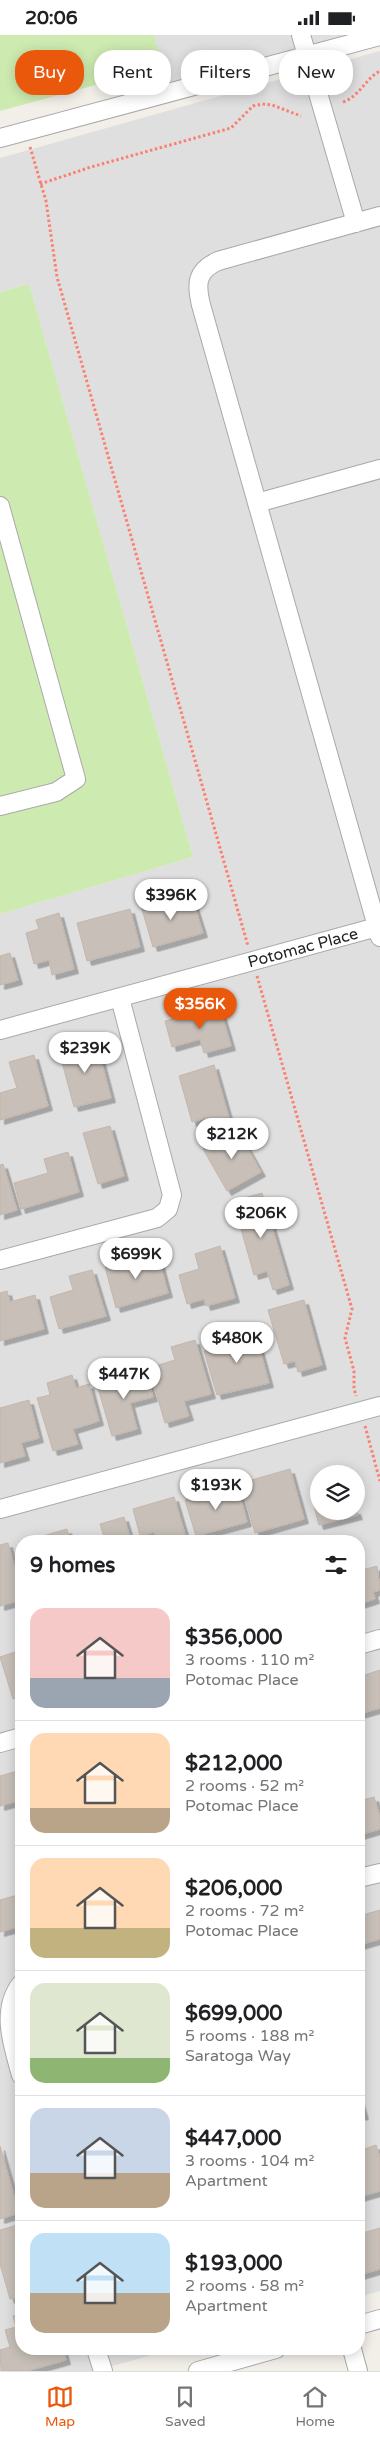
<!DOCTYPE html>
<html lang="en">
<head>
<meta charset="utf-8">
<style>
  body { margin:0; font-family:"Varela Round",sans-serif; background:#f6f6f6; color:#202124; height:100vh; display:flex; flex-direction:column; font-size:19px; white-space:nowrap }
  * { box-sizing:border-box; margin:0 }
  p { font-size:16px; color:#757577 }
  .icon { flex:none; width:28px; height:28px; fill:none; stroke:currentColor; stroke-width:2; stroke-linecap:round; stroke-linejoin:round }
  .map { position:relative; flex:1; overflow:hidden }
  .drawer { position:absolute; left:15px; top:1500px; width:350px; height:820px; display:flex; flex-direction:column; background:#fff; border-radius:20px; box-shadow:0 2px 12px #0003 }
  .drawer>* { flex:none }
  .banner { position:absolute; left:15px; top:15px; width:350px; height:45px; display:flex; gap:10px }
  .tools { position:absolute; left:310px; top:1430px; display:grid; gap:10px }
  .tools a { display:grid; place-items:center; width:55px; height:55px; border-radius:50%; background:#fff; box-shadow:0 2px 12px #0003; font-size:25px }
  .price { position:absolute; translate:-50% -42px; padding:0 11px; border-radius:18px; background:#fff; color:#222; font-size:16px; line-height:32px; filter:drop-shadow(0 1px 2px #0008) }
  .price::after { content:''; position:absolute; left:50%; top:30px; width:15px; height:11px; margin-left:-8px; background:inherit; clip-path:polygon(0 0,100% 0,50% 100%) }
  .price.on { background:#ea580c; color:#fff }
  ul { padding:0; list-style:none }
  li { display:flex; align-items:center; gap:15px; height:125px; padding:0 15px }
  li+li { border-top:1px solid #e0e0e0 }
  li span { display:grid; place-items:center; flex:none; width:140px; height:100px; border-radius:15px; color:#555 }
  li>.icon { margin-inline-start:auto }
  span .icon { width:60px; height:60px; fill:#fffc; stroke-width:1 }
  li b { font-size:21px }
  h2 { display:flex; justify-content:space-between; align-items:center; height:60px; padding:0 15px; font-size:21px }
  .pill { padding:0 18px; border-radius:20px; background:#fff; box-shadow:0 2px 12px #0003; font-size:18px; line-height:45px }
  .pill.on { background:#ea580c; color:#fff }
  .status { display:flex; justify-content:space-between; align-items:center; height:35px; padding:0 25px; background:#fff; direction:ltr }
  .status svg { height:14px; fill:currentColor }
  .menu { display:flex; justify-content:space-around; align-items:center; height:70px; border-top:1px solid #e0e0e0; background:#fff; font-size:14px; color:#757577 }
  .menu a { display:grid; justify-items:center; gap:2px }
  .menu .on { color:#ea580c }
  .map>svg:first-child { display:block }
</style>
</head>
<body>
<div class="status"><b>20:06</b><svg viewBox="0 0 49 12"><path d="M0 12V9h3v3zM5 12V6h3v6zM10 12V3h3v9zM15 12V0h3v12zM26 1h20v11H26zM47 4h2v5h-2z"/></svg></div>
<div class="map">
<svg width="380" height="2336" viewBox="0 0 380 2336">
  <defs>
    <filter id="shadow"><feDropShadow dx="4.5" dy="4.5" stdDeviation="0" flood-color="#0004"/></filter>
  </defs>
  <rect width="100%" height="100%" fill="#f2efe9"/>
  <path fill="#e0dfdf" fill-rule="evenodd" d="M154,0H380L168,58Z
    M380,16V2256L359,2262V1506H21V2314H173L95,2336H0V879L193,822L29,249L0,257V123ZM319,1439H356V1476H319Z"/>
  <path fill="#cdebb0" d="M0,0H154L162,32L0,76Z
    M29,249L193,822L0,879V257Z"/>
  <path fill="#c7bfb8" stroke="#c4b6ab" filter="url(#shadow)" d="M178,861L181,873L194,869L203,898L153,912L141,871Z
    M130,874L140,912L87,926L77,888Z
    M59,878L74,934L52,940L49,925L34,929L26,898L39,894L36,885Z
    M10,918L18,945L0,950V921Z
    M219,970L231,1011L204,1018L200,1004L172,1012L165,986Z
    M96,1006L111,1063L74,1072L59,1016Z
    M34,1020L48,1071L0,1085V1058L17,1053L9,1027Z
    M214,1030L231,1090L208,1096L205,1083L192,1087L179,1041Z
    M110,1091L124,1141L98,1149L83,1098Z
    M237,1094L261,1137L227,1156L203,1114Z
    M68,1117L79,1157L21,1174L14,1148L48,1138L44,1124Z
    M3,1129L17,1175L0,1180V1130Z
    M262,1158L289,1250L273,1255L267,1236L254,1240L233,1166Z
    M220,1211L235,1263L206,1271L204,1264L187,1269L179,1240L199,1234L195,1219Z
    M157,1217L168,1258L116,1273L105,1232Z
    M92,1235L106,1281L59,1294L50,1262L73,1255L69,1241Z
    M7,1256L10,1267L35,1260L44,1294L0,1306V1258Z
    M304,1265L322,1330L298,1337L295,1326L284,1329L268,1275Z
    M253,1290L269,1348L217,1360L204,1316L243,1305L240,1294Z
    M195,1305L211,1359L184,1366L189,1381L165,1388L149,1333L175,1325L171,1312Z
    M145,1335L153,1362L130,1368L137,1394L112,1401L97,1350Z
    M72,1340L76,1353L89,1349L99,1386L73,1394L78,1409L53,1416L37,1363L50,1360L47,1348Z
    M29,1365L39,1403L21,1408L25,1421L0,1428V1373Z
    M344,1433L346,1439H325Z
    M290,1434L304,1484L255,1498L241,1448Z
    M237,1450L247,1487L196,1501L185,1465Z
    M174,1462L187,1506H156L154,1497L140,1501L133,1474Z
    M319,1462V1476L356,1475L358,1480L319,1490L312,1464Z
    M124,1482L131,1506H89L104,1502L100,1489Z
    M67,1494L70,1506H44L43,1501Z
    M8,1508L21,1556V1565L0,1571V1510Z
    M377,1531L380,1555L373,1557L375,1564L359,1569V1536Z
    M21,1615V1661L13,1664L0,1622Z
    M380,1635V1673L359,1679V1642Z
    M21,1735V1765L0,1771V1741Z
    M374,1762L380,1782V1794L359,1800V1766Z
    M21,1859V1891L0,1897V1865Z
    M380,1875V1904L359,1910V1881Z
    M359,2062L364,2080L359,2081Z
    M376,2110L380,2122V2156L359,2162V2116Z
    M0,2111L19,2178L0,2184Z
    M21,2189V2261L10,2264L0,2229V2195Z
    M380,2193V2234L359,2240V2199Z
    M21,2278V2314H63L66,2325L27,2336H1L0,2315L10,2312L5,2295L16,2292L13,2281Z"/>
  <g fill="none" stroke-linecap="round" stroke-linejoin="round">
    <defs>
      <path id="minor" d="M301,0L356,188
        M0,103L380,1
        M380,181L218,226C196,236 196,249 201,270L380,902
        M257,468L380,434
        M0,471L76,744L56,757L0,771
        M0,995L377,892
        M0,1225L157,1183L168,1174L172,1160L120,963
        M0,1474L380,1371
        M359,1610L380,1604
        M0,1708L21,1702
        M359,1843L380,1838
        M21,1949C0,1975 13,2011 21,2040
        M359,2290L380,2284
        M96,2314L103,2336
        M352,2314L358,2336
        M198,2336L276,2314"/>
    </defs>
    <use href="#minor" stroke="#a9a9a9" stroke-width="20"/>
    <path stroke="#fa8072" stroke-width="3" stroke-dasharray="2.5 2.5" stroke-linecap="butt" d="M343,67C360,61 365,44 380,36
      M30,112L46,166L57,242L248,911
      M40,149L91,132L231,93L253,71L262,69L272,70L301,81
      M257,941L352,1274L345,1303L354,1336V1353L356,1361
      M365,1391L380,1446"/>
    <use href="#minor" stroke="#fff" stroke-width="18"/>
  </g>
  <g text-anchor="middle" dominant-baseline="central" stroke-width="5" stroke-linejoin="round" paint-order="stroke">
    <g font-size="16" fill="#222" stroke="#fff">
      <text transform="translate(303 913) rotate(-15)">Potomac Place</text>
    </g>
  </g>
</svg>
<div class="tools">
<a><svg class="icon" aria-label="layers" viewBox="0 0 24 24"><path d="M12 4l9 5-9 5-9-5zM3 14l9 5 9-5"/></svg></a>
</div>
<b class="price" style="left:171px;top:886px">$396K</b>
<b class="price on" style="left:200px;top:995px">$356K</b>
<b class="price" style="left:85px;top:1039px">$239K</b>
<b class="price" style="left:232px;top:1125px">$212K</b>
<b class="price" style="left:261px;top:1204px">$206K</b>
<b class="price" style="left:136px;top:1245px">$699K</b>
<b class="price" style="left:237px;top:1329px">$480K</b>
<b class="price" style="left:124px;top:1365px">$447K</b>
<b class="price" style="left:216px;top:1476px">$193K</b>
<div class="banner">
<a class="pill on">Buy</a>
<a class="pill">Rent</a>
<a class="pill">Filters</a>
<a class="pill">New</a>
</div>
<section class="drawer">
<h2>9 homes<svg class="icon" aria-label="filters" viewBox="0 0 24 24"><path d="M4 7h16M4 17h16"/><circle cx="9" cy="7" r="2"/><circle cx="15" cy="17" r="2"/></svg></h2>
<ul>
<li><span style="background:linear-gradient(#f6c9c9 70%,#9aa5b1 0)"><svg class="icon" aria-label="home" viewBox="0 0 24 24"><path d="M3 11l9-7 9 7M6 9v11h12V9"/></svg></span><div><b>$356,000</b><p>3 rooms · 110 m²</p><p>Potomac Place</p></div></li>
<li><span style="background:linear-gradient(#ffd9b3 75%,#b9a48a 0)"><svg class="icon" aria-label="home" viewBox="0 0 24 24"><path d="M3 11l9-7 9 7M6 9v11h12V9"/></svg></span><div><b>$212,000</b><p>2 rooms · 52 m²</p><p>Potomac Place</p></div></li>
<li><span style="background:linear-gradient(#ffd9b3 70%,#c2b280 0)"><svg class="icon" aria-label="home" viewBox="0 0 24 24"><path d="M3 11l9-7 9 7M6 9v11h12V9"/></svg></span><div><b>$206,000</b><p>2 rooms · 72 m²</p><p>Potomac Place</p></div></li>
<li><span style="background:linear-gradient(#dfe7d0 75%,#8fb573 0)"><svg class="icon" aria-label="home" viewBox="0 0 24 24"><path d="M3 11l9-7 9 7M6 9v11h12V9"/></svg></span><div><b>$699,000</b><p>5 rooms · 188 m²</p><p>Saratoga Way</p></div></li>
<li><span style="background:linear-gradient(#c9d6e8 65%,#b9a48a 0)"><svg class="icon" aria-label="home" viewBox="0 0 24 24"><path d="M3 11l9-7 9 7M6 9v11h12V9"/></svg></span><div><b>$447,000</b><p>3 rooms · 104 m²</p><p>Apartment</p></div></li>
<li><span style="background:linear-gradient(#bfe0f5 60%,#b9a48a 0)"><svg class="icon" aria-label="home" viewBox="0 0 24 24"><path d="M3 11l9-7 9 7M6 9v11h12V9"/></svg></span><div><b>$193,000</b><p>2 rooms · 58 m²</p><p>Apartment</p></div></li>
</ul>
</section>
</div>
<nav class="menu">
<a class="on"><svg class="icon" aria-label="map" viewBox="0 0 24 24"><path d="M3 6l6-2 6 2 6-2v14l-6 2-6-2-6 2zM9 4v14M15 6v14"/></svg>Map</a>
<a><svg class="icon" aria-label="saved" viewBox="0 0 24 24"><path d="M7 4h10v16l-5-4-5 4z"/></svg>Saved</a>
<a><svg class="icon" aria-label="home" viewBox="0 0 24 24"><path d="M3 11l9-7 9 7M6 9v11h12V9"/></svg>Home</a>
</nav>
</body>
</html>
